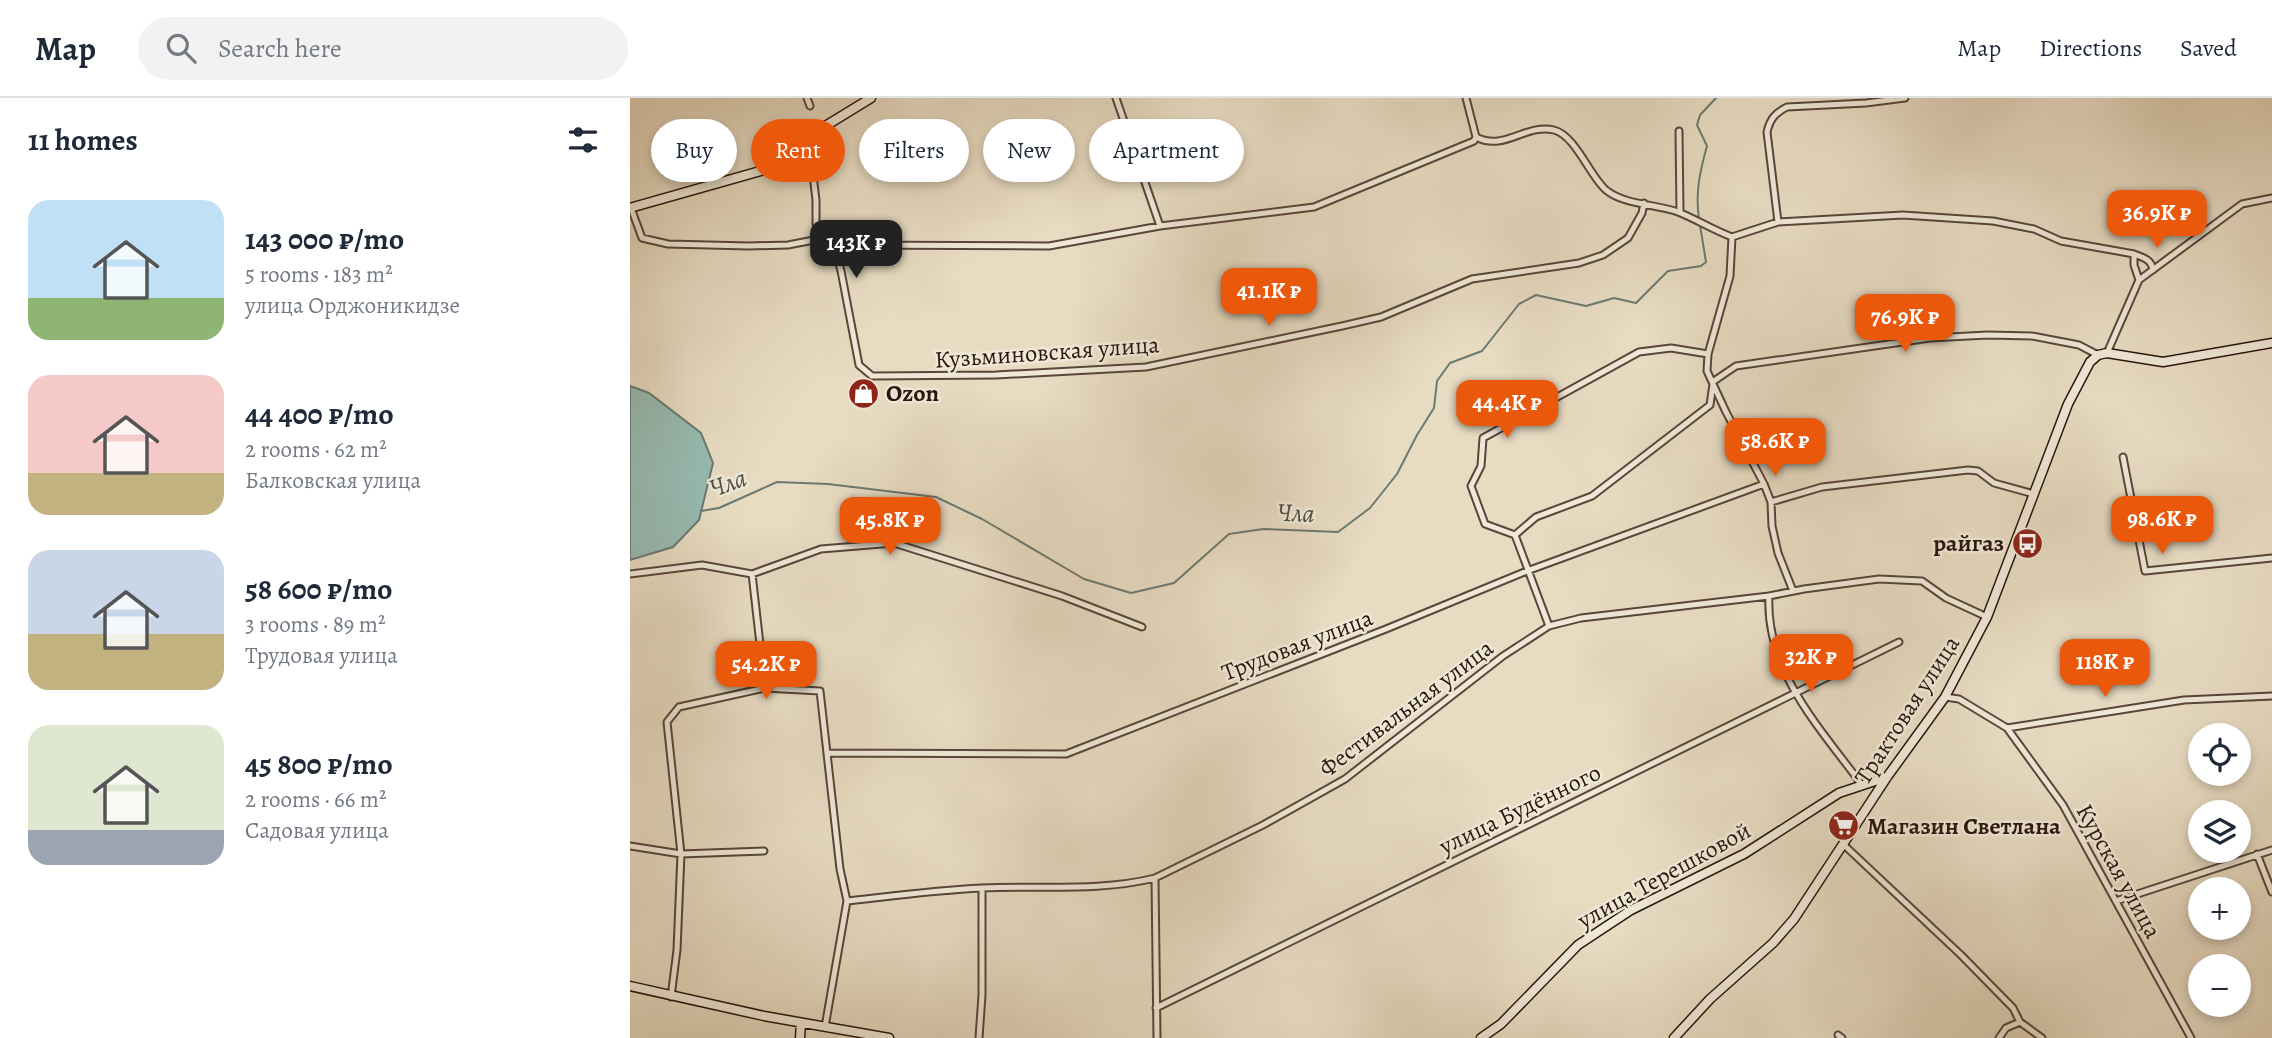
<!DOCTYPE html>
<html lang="en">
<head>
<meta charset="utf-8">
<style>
  body { margin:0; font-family:Alegreya,serif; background:#f2f2f3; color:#1f2937; height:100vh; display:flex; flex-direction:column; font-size:26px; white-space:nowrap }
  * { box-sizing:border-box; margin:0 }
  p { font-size:23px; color:#747a83 }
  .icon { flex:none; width:38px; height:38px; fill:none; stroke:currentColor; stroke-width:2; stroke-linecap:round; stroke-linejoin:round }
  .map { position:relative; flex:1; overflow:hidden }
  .panel { display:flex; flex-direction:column; background:#fff; width:630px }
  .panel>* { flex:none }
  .banner { position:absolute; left:21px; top:21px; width:665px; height:63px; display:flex; gap:14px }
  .fabs { position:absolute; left:1558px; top:625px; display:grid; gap:14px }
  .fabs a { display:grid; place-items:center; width:63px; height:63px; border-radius:50%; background:#fff; box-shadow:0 4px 10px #0003; font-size:35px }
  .price { position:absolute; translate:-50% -60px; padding:0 16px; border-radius:14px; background:#ea580c; color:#fff; font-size:23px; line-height:46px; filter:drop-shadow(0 2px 4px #0008) }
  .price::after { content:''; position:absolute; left:50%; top:42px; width:21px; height:16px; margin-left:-10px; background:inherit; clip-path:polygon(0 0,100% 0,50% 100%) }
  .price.on { background:#222; color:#fff }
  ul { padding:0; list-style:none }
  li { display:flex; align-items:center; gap:21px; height:175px; padding:0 28px }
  li span { display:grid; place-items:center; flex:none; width:196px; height:140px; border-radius:21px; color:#555 }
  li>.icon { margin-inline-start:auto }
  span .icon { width:84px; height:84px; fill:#fffc; stroke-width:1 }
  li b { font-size:30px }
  h2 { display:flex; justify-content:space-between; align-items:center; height:84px; padding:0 28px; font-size:30px }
  .chip { padding:0 24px; border-radius:32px; background:#fff; box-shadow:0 4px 10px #0003; font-size:24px; line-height:63px }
  .chip.on { background:#ea580c; color:#fff }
  header { display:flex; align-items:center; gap:42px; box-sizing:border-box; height:98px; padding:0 35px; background:#fff; border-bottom:2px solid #e0e1e3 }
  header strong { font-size:33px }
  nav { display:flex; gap:38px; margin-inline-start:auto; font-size:24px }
  .search { width:490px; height:63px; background:#f2f2f3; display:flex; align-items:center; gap:18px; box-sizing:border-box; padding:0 24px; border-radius:38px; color:#747a83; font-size:26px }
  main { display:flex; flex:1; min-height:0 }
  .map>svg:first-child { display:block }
</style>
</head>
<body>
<header>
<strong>Map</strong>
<div class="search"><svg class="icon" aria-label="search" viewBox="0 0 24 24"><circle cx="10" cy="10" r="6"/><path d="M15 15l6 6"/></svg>Search here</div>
<nav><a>Map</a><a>Directions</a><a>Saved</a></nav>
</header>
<main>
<section class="panel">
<h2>11 homes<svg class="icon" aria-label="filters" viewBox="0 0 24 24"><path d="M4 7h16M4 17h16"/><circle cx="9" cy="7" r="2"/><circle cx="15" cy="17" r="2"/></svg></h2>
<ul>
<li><span style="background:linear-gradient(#bfe0f5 70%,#8fb573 0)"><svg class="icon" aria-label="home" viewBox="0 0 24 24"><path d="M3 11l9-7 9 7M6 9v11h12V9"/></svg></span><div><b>143 000 ₽/mo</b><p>5 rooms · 183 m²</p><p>улица Орджоникидзе</p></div></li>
<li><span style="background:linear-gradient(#f6c9c9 70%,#c2b280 0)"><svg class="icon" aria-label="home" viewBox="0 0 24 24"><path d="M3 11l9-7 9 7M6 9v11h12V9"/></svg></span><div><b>44 400 ₽/mo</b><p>2 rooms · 62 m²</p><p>Балковская улица</p></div></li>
<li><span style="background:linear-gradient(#c9d6e8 60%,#c2b280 0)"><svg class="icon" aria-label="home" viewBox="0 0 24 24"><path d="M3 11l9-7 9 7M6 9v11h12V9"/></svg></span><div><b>58 600 ₽/mo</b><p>3 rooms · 89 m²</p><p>Трудовая улица</p></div></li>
<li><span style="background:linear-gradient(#dfe7d0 75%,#9aa5b1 0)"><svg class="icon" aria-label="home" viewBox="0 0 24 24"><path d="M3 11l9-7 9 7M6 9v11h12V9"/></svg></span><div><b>45 800 ₽/mo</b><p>2 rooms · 66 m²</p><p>Садовая улица</p></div></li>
</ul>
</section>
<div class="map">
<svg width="1642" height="940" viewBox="0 0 1642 940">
  <rect width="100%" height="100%" fill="#e7dbc2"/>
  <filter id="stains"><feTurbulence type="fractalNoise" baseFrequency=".00286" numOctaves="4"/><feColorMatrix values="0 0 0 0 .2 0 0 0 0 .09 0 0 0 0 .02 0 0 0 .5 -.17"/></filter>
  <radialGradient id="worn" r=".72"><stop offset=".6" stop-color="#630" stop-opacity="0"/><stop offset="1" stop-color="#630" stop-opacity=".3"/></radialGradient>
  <path fill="#97bbb2" stroke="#6b7970" stroke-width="2" d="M0,288L19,295L71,335L83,365L69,422L43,449L0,462Z"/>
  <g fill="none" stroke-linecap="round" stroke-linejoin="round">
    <path stroke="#6b7970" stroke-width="2" d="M1069,121C1065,95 1070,73 1077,48L1067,27L1070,17L1086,0
      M71,413L89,410L147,384L198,386L306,399L352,421L454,481L501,495L544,485L599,436L633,431L708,434L740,410L767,376L787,337L804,310L807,283L820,265L852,253L889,206L906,197L956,208L984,200L1006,205L1038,173L1071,168L1076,164L1070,127"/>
    <defs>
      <path id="street" d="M177,0L180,8
        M486,0L530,128
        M836,0L846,39C874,54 896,25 924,32C946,38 959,77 976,92C994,107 1026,106 1048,114C1066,121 1083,132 1102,139
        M1049,33L1050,115
        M179,44L186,102V126L198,136L203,144L211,173L229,267L242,278L366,277L516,269L712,228L751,219L842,181L949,165L973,157L998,140L1012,115L1014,105
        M1,110L12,140L38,146L119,148L158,147L184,142L217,147L419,148L530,128L684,109L844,43L846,39
        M1148,124L1137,34C1140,21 1145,15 1157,9L1236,5L1275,0
        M1102,139L1148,124L1273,117L1363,123L1404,131L1431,143L1504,156V167L1509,182
        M1102,139L1100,178L1078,256L1077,273L1096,314L1134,386L1141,404L1142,428L1148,455L1163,493
        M1504,156C1514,160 1521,161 1523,172
        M1477,255L1509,182L1612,106L1642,100
        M1084,283L1106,268L1300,240L1358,237L1402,238L1449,247L1468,257
        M1493,359L1515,473L1642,460
        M1141,404L1192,389L1338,372L1348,373L1364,385L1404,396
        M885,437L906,419L962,398L1080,307L1083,286
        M0,476L72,467L122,476L191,451L264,445L432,498L512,529
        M122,476L135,590
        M1139,498C1135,573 1191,631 1232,687
        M919,528L885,437L855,426L841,388L851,368L853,340L1009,254L1041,250L1078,256
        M1315,599L1329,601L1377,630L1554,602L1642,598
        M1377,630L1433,707L1561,940
        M197,655L436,656L756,531L897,473L1134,386
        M1214,747L1331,857L1383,910L1390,924L1412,940
        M0,748L51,756L134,753
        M1627,756L1642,794
        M525,780L527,940
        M217,803C262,798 307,792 352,790C409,787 469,794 525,780L633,727L715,681L873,558L919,528L951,520L1139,498L1174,491L1249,481L1292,483L1316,500L1357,519
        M1486,803L1642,752
        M41,899L47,852L51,756L37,624L49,609L135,590L190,593L210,771L217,803L195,929
        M526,910L1269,544
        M1208,937L1212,940
        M349,940L352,897V790
        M1369,940L1376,930L1390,924"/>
      <path id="secondary" d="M0,110L141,70L167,55L197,27L241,0
        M0,888L134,918L259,940
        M170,940L171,925
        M851,940L871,926L948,847L1001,812L1114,756L1209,695L1257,679
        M1044,940L1080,901L1143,845L1164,821L1257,679L1315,599L1357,519L1438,306L1460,264L1468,257L1477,255L1533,264L1642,245"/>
    </defs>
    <use href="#street" stroke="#58463a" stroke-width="9"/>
    <use href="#secondary" stroke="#29150d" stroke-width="11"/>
    <use href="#street" stroke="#efe8d7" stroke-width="5"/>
    <use href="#secondary" stroke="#efe8d7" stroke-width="8"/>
  </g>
  <defs>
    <symbol id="shop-disc" viewBox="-11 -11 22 22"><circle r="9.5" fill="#8f2418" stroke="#efe8d7"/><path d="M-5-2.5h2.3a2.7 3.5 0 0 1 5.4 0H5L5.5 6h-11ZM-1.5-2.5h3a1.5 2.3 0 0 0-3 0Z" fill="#fff"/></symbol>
    <symbol id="bus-disc" viewBox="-11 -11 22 22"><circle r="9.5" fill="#8f2418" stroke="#efe8d7"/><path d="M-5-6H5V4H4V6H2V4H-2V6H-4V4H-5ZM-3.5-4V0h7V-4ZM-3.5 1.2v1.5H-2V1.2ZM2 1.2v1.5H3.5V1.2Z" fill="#fff"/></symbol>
    <symbol id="supermarket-disc" viewBox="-11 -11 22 22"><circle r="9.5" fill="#8f2418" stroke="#efe8d7"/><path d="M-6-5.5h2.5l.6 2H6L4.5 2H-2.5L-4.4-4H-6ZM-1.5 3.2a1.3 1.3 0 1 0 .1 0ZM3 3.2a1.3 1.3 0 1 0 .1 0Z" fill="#fff"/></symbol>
  </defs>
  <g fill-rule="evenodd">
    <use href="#shop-disc" x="216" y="278" width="35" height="35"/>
    <use href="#bus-disc" x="1380" y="428" width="35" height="35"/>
    <use href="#supermarket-disc" x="1196" y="710" width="35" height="35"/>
  </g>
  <g text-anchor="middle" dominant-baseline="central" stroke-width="5" stroke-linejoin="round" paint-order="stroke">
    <g font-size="24" fill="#29150d" stroke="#efe8d7">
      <text transform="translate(417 254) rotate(-4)">Кузьминовская улица</text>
      <text transform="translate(667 547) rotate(-21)">Трудовая улица</text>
      <text transform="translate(776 610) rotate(-37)">Фестивальная улица</text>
      <text transform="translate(1277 612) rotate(-57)">Трактовая улица</text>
      <text transform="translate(890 711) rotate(-26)">улица Будённого</text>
      <text transform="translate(1489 773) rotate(61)">Курская улица</text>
      <text transform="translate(1034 777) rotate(-29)">улица Терешковой</text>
    </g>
    <g font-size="24" font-weight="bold" fill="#29150d" stroke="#efe8d7" text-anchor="start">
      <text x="256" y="295">Ozon</text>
      <text x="1374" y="445" text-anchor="end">райгаз</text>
      <text x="1237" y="728">Магазин Светлана</text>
    </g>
    <g font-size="26" font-style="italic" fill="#504f47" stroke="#efe8d7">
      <text transform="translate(98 385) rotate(-20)">Чла</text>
      <text transform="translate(666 415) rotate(2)">Чла</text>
    </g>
  </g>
  <rect width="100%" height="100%" filter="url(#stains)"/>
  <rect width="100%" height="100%" fill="url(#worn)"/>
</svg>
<div class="fabs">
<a><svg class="icon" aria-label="locate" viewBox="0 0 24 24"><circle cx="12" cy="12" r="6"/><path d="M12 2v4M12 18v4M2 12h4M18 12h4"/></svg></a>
<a><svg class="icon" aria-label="layers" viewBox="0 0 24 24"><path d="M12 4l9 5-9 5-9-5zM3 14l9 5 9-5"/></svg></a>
<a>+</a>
<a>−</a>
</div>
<b class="price" style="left:1527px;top:152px">36.9K ₽</b>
<b class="price on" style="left:226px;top:182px">143K ₽</b>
<b class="price" style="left:639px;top:230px">41.1K ₽</b>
<b class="price" style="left:1275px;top:256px">76.9K ₽</b>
<b class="price" style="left:877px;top:342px">44.4K ₽</b>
<b class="price" style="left:1145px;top:380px">58.6K ₽</b>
<b class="price" style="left:1532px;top:458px">98.6K ₽</b>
<b class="price" style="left:260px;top:459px">45.8K ₽</b>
<b class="price" style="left:1181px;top:596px">32K ₽</b>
<b class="price" style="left:1475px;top:601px">118K ₽</b>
<b class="price" style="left:136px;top:603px">54.2K ₽</b>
<div class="banner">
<a class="chip">Buy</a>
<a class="chip on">Rent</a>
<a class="chip">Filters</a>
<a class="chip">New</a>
<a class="chip">Apartment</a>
</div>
</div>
</main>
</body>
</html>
